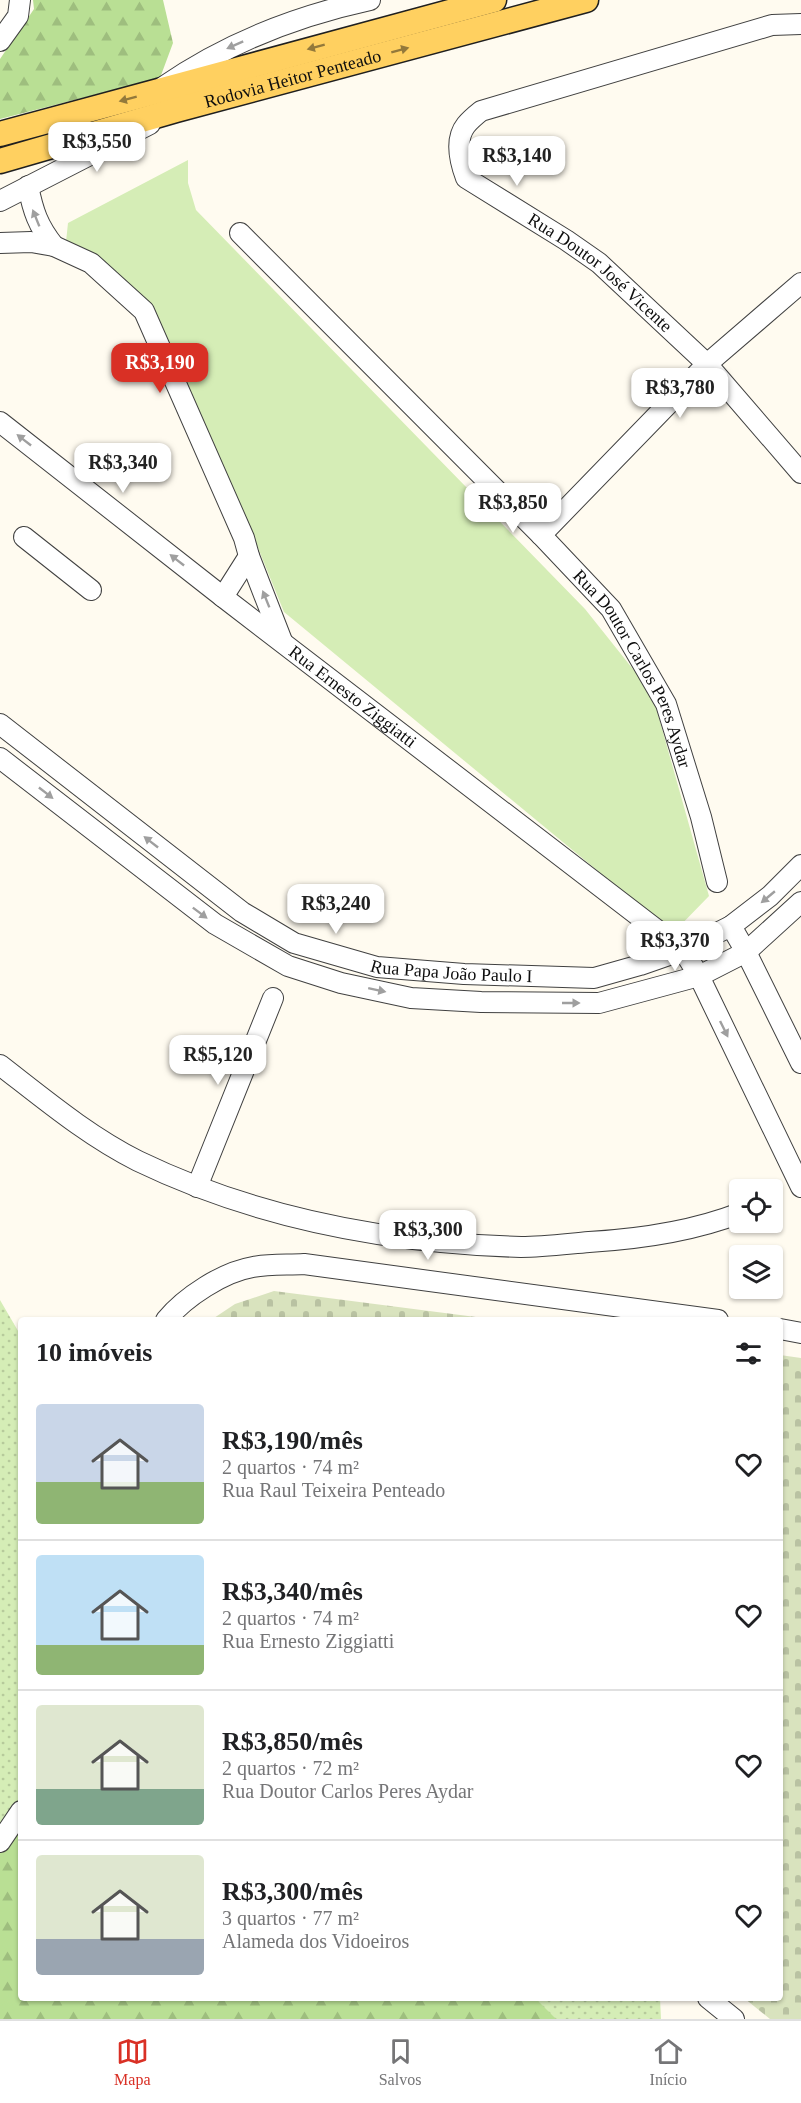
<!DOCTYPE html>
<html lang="pt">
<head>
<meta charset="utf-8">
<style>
  body { margin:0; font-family:Georgia,serif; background:#f2f2f2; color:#202124; height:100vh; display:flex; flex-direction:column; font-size:22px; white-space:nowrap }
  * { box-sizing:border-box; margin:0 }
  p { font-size:20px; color:#757577 }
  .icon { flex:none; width:33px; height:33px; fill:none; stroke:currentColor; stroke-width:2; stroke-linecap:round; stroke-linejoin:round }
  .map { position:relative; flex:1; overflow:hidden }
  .side { position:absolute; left:18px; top:1317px; width:765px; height:684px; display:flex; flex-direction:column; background:#fff; border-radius:6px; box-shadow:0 2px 4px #0004 }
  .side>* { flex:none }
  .controls { position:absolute; left:729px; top:1179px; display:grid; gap:12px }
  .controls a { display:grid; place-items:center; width:54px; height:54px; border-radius:6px; background:#fff; box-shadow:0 2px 4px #0004; font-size:30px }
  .price { position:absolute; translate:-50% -51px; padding:0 14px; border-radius:12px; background:#fff; color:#222; font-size:20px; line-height:39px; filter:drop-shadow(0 2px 3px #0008) }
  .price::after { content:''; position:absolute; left:50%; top:36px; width:18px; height:14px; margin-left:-9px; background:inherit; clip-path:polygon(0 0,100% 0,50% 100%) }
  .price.selected { background:#d93025; color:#fff }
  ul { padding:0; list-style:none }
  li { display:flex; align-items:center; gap:18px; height:150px; padding:0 18px }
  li+li { border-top:2px solid #e0e0e0 }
  li span { display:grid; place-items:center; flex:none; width:168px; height:120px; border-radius:6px; color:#555 }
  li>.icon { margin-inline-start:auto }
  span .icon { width:72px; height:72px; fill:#fffc; stroke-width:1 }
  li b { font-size:26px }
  h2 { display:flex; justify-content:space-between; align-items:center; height:72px; padding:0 18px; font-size:26px }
  .menu { display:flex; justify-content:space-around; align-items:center; height:84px; border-top:2px solid #e0e0e0; background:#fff; font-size:16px; color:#757577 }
  .menu a { display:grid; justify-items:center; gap:3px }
  .menu .selected { color:#d93025 }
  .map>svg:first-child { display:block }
</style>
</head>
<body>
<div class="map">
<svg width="801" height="2019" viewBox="0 0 801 2019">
  <defs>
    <pattern id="grass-dots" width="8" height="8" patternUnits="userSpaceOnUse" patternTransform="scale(1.5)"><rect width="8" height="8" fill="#d5edb6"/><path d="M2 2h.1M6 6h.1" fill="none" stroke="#b6ca9b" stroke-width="1.8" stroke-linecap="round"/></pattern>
    <pattern id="forest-firs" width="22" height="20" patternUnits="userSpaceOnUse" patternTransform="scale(1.5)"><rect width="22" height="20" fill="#b9df94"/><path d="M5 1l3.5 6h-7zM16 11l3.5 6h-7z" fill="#9ebe7e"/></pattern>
    <pattern id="cemetery-stones" width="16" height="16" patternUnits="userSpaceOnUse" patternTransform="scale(1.5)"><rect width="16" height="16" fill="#d9e3be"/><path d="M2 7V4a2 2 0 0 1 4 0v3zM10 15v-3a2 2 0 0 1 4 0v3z" fill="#b9c2a2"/></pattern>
  </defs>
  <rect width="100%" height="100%" fill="#fffbf0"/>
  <path fill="url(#grass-dots)" d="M0,1300L21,1336V1998H660L661,2019H0Z"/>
  <path fill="url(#forest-firs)" d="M33,0H163L173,43L160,78L0,119V59L34,9Z
    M21,1818V1998H535L556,2019H0V1843Z"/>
  <path fill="url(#cemetery-stones)" d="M274,1291L499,1320H211L235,1304Z
    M780,1355L801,1358V2019H770L744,1998H780Z"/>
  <path fill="#d5edb6" d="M188,160V183L196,210L585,609L652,693L709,896L673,933L284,612L256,543L149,310L66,242L68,223Z"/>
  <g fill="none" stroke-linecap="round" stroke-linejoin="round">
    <defs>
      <g id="minor">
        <path id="s1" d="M801,24L772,25L481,111C476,115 470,120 466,125C454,140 460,162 466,178L566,240L599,263L707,364L801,473"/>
        <path d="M0,41L18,16L20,0"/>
        <path d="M163,87C225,44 296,16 370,0"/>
        <path d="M28,186C33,211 38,226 54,246"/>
        <path d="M0,201L150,124"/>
        <path id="s2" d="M240,233L541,535L611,609L666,704L701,817L717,882"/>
        <path d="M0,243L31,242L54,246L91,263L144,311L244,538L249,556L282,641"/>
        <path id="s3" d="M0,422L223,597L683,950L699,976L801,1187"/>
        <path d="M541,535L707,364L801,283"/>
        <path d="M24,537L91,590"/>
        <path d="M223,597L249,556"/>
        <path id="s4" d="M0,724L242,912L294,943L377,967L464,974L594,978L640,965L683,950L731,926L770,896L801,865"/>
        <path d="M0,758L215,924L288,966L341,983L411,998L481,1002L599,1003L699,976L746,952L801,902"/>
        <path d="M731,926L746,952L801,1063"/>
        <path d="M0,1065C44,1099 88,1136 138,1161C256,1218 390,1243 521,1247C543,1247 566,1244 589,1242C640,1239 691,1232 740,1213"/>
        <path d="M197,1187L273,998"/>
        <path d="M166,1320C185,1297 223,1272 253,1267C269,1264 287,1265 304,1264L718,1320"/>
        <path d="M780,1329L801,1333"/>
        <path d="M0,1842L21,1811"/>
        <path d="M708,1998L734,2019"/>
      </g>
      <g id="major">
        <path d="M0,134L494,0"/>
        <path id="s5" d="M0,161L176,110L586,0"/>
      </g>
    </defs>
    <use href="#minor" stroke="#414141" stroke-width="22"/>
    <use href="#major" stroke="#1f1f1f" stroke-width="27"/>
    <use href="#minor" stroke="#fff" stroke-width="20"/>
    <use href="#major" stroke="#ffd060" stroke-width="24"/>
  </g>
  <defs><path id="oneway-solid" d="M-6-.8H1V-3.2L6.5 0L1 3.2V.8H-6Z" transform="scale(1.5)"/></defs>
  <g fill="#9f9f9f">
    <use href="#oneway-solid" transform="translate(235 45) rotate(156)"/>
    <use href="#oneway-solid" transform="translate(36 218) rotate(-112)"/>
    <use href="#oneway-solid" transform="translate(24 440) rotate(-142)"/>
    <use href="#oneway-solid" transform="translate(177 560) rotate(-142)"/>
    <use href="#oneway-solid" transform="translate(266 599) rotate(-112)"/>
    <use href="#oneway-solid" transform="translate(46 793) rotate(38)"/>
    <use href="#oneway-solid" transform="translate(151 842) rotate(-142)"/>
    <use href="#oneway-solid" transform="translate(768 897) rotate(140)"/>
    <use href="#oneway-solid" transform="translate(200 913) rotate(37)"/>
    <use href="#oneway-solid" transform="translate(377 990) rotate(12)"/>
    <use href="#oneway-solid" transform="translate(571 1003)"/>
    <use href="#oneway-solid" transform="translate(724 1029) rotate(64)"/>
  </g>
  <g fill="#93793b">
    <use href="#oneway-solid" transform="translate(316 47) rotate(165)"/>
    <use href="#oneway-solid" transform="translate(400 50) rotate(-15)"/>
    <use href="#oneway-solid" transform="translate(128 99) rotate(165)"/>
  </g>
  <g text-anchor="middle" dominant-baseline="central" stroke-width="6" stroke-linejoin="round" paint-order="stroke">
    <g font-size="18" fill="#0e0e0e" stroke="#fff">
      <text stroke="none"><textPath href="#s5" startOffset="304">Rodovia Heitor Penteado</textPath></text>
      <text stroke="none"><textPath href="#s1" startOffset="573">Rua Doutor José Vicente</textPath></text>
      <text stroke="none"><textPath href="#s2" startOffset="591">Rua Doutor Carlos Peres Aydar</textPath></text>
      <text stroke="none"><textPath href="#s3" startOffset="447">Rua Ernesto Ziggiatti</textPath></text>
      <text stroke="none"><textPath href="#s4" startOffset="528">Rua Papa João Paulo I</textPath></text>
    </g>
  </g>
</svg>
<div class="controls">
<a><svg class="icon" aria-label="locate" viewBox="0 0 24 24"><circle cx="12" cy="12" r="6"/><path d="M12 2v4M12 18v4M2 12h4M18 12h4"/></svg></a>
<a><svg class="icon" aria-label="layers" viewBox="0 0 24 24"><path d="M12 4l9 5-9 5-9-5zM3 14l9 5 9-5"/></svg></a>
</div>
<b class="price" style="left:97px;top:173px">R$3,550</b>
<b class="price" style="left:517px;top:187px">R$3,140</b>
<b class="price selected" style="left:160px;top:394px">R$3,190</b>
<b class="price" style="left:680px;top:419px">R$3,780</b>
<b class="price" style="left:123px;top:494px">R$3,340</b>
<b class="price" style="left:513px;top:534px">R$3,850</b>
<b class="price" style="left:336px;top:935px">R$3,240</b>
<b class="price" style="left:675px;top:972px">R$3,370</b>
<b class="price" style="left:218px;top:1086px">R$5,120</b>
<b class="price" style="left:428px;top:1261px">R$3,300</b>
<section class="side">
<h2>10 imóveis<svg class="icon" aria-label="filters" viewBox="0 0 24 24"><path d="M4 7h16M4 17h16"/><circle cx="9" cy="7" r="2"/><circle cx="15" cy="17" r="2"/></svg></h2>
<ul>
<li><span style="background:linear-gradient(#c9d6e8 65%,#8fb573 0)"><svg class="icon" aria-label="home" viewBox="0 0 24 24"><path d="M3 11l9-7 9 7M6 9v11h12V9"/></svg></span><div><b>R$3,190/mês</b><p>2 quartos · 74 m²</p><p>Rua Raul Teixeira Penteado</p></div><svg class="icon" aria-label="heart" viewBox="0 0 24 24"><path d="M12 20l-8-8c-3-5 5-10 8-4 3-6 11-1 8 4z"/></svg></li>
<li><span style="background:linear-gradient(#bfe0f5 75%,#8fb573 0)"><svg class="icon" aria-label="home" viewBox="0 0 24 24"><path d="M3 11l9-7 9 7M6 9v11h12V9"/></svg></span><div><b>R$3,340/mês</b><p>2 quartos · 74 m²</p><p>Rua Ernesto Ziggiatti</p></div><svg class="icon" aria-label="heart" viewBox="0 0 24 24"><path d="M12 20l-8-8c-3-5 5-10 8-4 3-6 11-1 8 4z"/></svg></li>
<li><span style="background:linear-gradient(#dfe7d0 70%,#7fa58c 0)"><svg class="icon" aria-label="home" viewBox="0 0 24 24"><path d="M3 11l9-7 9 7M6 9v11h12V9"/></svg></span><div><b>R$3,850/mês</b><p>2 quartos · 72 m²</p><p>Rua Doutor Carlos Peres Aydar</p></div><svg class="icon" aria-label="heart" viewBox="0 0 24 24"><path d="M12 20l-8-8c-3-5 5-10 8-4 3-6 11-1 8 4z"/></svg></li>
<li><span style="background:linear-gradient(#dfe7d0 70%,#9aa5b1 0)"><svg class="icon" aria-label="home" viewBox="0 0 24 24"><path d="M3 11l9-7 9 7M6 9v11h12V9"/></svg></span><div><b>R$3,300/mês</b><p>3 quartos · 77 m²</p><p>Alameda dos Vidoeiros</p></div><svg class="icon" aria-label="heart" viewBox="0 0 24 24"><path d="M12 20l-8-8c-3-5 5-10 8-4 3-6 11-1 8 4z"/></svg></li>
</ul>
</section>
</div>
<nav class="menu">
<a class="selected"><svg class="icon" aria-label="map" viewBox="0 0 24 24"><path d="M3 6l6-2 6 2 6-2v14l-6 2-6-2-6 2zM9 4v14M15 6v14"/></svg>Mapa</a>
<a><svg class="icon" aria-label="saved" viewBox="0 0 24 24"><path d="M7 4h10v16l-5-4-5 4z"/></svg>Salvos</a>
<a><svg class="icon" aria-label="home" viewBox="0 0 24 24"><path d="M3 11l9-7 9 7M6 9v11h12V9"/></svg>Início</a>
</nav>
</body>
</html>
